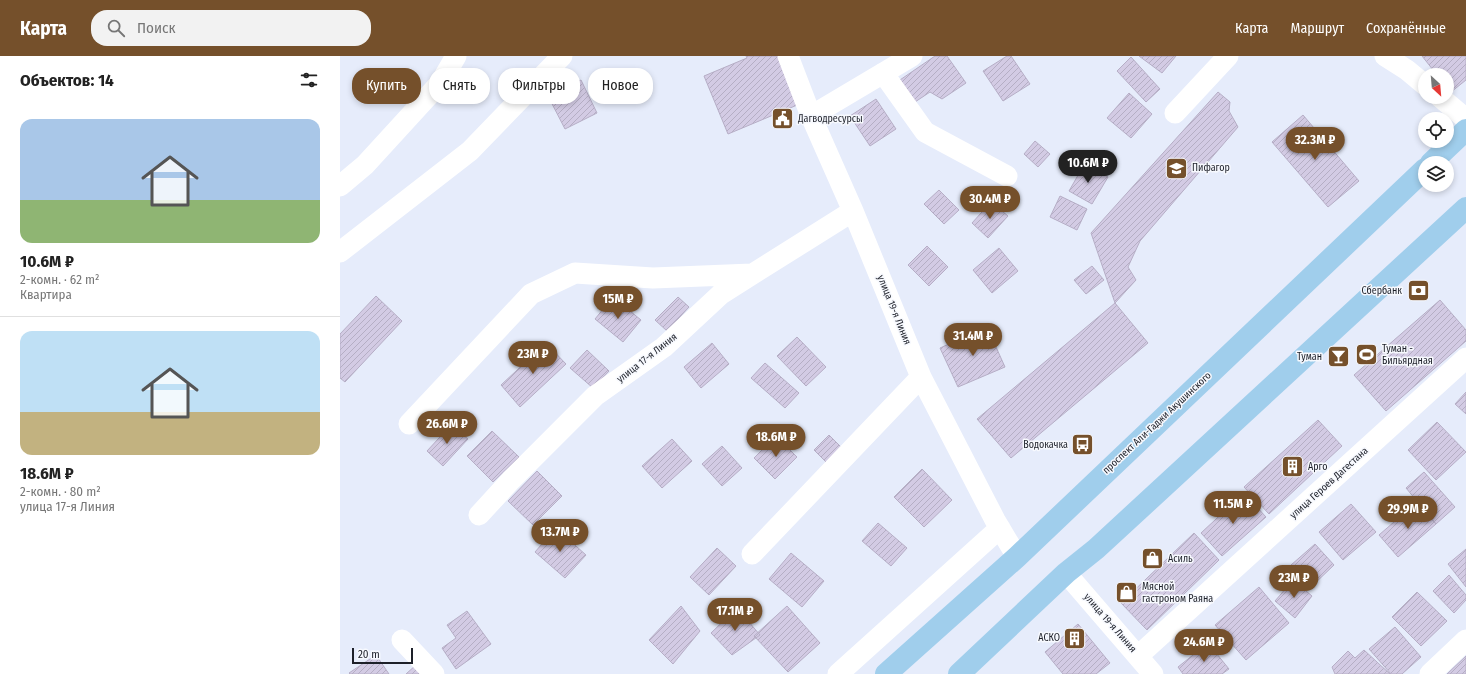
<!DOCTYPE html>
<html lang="ru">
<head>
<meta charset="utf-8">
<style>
  body { margin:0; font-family:"Fira Sans Condensed",sans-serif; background:#f2f2f2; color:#222; height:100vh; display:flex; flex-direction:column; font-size:15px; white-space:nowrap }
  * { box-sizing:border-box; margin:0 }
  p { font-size:13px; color:#767676 }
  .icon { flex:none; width:22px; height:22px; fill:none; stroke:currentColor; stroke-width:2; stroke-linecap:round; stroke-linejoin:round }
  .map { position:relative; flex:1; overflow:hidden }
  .panel { display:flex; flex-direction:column; background:#fff; width:340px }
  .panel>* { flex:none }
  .hud { position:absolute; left:12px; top:12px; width:380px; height:36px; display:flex; gap:8px }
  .needle { width:26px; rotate:154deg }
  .buttons { position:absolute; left:1078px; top:12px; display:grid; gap:8px }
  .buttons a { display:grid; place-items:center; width:36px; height:36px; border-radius:50%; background:#fff; box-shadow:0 2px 6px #0003; font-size:20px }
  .scale { position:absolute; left:12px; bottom:10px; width:61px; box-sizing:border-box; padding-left:4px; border:2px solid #1d2029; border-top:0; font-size:11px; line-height:14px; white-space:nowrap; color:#1d2029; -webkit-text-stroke:3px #f7f9fe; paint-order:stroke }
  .price { position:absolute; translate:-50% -34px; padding:0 9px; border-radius:14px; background:#75502b; color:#fff; font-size:13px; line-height:26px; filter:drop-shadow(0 1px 2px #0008) }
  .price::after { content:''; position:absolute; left:50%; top:24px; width:12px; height:9px; margin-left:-6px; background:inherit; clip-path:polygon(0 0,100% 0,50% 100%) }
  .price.on { background:#222; color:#fff }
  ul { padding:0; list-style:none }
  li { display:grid; align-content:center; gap:8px; height:212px; padding:0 20px }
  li+li { border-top:1px solid #e0e0e0 }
  li span { display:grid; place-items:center; height:124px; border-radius:12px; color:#555 }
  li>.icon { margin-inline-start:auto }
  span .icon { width:72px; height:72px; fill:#fffc; stroke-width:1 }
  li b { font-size:17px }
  h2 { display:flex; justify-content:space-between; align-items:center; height:48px; padding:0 20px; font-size:17px }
  .tag { padding:0 14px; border-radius:16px; background:#fff; box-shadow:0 2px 6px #0003; font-size:14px; line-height:36px }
  .tag.on { background:#75502b; color:#fff }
  header { display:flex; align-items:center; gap:24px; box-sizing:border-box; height:56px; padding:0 20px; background:#75502b; color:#fff }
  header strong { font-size:19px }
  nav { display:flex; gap:22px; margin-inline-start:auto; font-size:14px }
  .search { width:280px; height:36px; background:#f2f2f2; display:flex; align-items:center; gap:10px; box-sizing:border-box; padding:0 14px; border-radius:16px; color:#767676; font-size:15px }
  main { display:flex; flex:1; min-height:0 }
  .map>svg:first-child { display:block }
</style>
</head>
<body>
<header>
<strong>Карта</strong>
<div class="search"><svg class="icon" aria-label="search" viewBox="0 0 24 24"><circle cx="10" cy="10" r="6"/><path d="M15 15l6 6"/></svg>Поиск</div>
<nav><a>Карта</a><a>Маршрут</a><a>Сохранённые</a></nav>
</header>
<main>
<section class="panel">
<h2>Объектов: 14<svg class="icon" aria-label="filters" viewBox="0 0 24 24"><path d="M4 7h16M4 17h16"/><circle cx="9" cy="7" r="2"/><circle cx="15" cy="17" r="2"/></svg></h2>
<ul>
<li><span style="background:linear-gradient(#a9c7e8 65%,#8fb573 0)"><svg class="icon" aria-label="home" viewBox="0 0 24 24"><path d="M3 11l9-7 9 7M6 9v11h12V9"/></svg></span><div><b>10.6M ₽</b><p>2-комн. · 62 m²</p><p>Квартира</p></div></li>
<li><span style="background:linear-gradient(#bfe0f5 65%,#c2b280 0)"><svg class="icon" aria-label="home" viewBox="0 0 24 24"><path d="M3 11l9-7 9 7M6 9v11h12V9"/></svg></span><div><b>18.6M ₽</b><p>2-комн. · 80 m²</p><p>улица 17-я Линия</p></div></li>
</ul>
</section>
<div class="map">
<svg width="1126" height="618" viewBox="0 0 1126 618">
  <defs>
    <pattern id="building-hatch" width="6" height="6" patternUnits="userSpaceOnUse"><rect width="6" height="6" fill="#d3cbe4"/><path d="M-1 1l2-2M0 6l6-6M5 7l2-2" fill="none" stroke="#b5aec4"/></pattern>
  </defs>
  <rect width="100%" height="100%" fill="#e6ecfb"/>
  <path fill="url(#building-hatch)" stroke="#b6aec6" d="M406,0H442L462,47L388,78L364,20L407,2Z
    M595,0H607L626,27L602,43L590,36L572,48L557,26Z
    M667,0H671L690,28L663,45L643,15Z
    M799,0H836L822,17Z
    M1082,0H1126V24L1111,36L1107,31V19H1097Z
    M791,1L820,33L806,46L777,15Z
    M241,24L257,57L225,73L208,40Z
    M878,36L890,46L889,55L898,71L800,185L788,211L796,224L775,247L751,177Z
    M789,37L812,58L791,82L767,62Z
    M536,43L556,73L530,90L510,60Z
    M963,59L1019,125L988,151L932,86Z
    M695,85L710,98L698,111L684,98Z
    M745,107L768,121L752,148L729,135Z
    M599,134L619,154L604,168L584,148Z
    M720,140L747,153L737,174L710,161Z
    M651,146L668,160L648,182L632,167Z
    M587,190L608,211L589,230L568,209Z
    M659,192L678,215L652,237L633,214Z
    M752,210L764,224L746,238L734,224Z
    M36,240L62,265L5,326L0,322V278Z
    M273,241L301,264L283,286L255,263Z
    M338,241L349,251L327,275L315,264Z
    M1100,244L1126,274V285L1046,355L1014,319Z
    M775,247L808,287L671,402L637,363Z
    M647,271L665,311L618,331L600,292Z
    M457,281L486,311L466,330L437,300Z
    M206,287L226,308L180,351L161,329Z
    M372,287L389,308L361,332L344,311Z
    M247,294L269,315L253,332L230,312Z
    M425,307L459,337L445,352L411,322Z
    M1126,336V358L1115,348Z
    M978,364L1002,390L929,458L904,431Z
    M1097,366L1126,396L1096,424L1068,394Z
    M111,369L128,383L103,410L87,395Z
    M152,375L179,401L153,426L127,400Z
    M489,379L504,394L489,409L474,394Z
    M436,380L457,401L435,423L414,402Z
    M332,383L352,405L322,432L302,410Z
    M382,390L402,412L382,430L362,408Z
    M582,413L612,444L584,471L554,441Z
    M197,415L222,440L193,469L168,445Z
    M1084,416L1115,451L1096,468L1066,432Z
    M904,437L926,461L882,500L861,477Z
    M1077,446L1096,468L1058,501L1039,479Z
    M1011,448L1036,476L1003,504L979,476Z
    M538,467L567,492L551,510L522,485Z
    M216,472L246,499L225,522L195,496Z
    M854,477L879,504L807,574L781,547Z
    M975,488L994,509L971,531L951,509Z
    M377,492L396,510L369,539L350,521Z
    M1126,493V531L1108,508Z
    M451,497L484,525L462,551L429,523Z
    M1109,519L1126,539V544L1114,557L1093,535Z
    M953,524L972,540L955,562L935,545Z
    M919,531L949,567L906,604L875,569Z
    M1077,536L1107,565L1081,590L1052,561Z
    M341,550L360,575L333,608L309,584Z
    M447,550L480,587L448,616L414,580Z
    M397,552L420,579L392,599L371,577Z
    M127,555L151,588L116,613L102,592L116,582L107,569Z
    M738,568L770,607L756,618H723L705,596Z
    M1055,571L1081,601L1062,618H1051L1029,593Z
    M868,587L889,613L882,618H843L838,611Z
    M1024,594L1050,618H995L992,611L1008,595L1015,602Z
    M36,599L49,618H10L9,617Z
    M1126,600V618H1107Z
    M76,609L83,618H66Z"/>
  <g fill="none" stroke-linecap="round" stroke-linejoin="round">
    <path stroke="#fff" stroke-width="21" d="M448,0L471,60L513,155L581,321L655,464L677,501
      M1045,0L1067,14L1085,29
      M543,17L585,76L667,120
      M1100,41L1126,63
      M835,57L888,0
      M471,60L572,0
      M0,130L25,109L101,26L116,0
      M0,196L130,95L222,0
      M69,368L191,238L235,217L313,222L412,218
      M139,459L171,424L255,340L324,291L381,238L513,155
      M412,498L581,321
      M726,517L813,618
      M62,584L94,618
      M798,600L1126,302
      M498,618L660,472
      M1090,618L1126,584"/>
    <path stroke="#a0ceec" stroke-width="22" d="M1091,107L1126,74
      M546,618L677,501L1085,113
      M619,618L726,517L756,493L1126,152"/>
  </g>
  <defs>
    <symbol id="civic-square" viewBox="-11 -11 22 22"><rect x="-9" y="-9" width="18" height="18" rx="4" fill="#75502b" stroke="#f7f9fe"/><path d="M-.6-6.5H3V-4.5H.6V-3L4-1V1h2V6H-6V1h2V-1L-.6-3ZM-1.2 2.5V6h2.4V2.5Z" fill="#fff"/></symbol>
    <symbol id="school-square" viewBox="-11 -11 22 22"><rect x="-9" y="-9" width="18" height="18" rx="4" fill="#75502b" stroke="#f7f9fe"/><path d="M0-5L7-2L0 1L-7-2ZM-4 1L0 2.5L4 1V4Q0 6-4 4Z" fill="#fff"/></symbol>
    <symbol id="bank-square" viewBox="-11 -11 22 22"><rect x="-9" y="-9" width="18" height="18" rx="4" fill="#75502b" stroke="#f7f9fe"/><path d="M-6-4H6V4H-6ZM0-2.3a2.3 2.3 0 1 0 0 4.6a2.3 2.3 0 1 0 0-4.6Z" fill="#fff"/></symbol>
    <symbol id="stadium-square" viewBox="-11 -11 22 22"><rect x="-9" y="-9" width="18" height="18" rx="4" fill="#75502b" stroke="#f7f9fe"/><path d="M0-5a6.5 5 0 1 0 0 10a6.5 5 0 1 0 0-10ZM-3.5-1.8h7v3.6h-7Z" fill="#fff"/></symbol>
    <symbol id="bar-square" viewBox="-11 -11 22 22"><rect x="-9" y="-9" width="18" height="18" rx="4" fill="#75502b" stroke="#f7f9fe"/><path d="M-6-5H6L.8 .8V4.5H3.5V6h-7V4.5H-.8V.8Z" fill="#fff"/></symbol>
    <symbol id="bus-square" viewBox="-11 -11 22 22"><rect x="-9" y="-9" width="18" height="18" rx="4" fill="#75502b" stroke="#f7f9fe"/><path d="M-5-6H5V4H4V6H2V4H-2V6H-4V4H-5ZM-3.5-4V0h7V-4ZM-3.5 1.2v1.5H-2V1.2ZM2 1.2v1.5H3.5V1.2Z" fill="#fff"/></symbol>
    <symbol id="building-square" viewBox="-11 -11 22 22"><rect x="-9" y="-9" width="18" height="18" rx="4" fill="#75502b" stroke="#f7f9fe"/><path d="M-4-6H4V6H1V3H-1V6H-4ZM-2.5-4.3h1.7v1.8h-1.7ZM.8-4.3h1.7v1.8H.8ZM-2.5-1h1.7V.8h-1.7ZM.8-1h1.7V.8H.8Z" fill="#fff"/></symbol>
    <symbol id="shop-square" viewBox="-11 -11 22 22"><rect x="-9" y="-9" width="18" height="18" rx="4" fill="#75502b" stroke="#f7f9fe"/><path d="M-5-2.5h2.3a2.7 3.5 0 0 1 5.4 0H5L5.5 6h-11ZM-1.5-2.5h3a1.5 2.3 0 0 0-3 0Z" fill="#fff"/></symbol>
  </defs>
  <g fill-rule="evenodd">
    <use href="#civic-square" x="430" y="50" width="25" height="25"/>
    <use href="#school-square" x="824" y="100" width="25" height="25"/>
    <use href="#bank-square" x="1066" y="222" width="25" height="25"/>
    <use href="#stadium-square" x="1014" y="286" width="25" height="25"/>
    <use href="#bar-square" x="986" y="288" width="25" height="25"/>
    <use href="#bus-square" x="730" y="376" width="25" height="25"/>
    <use href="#building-square" x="940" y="398" width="25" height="25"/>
    <use href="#shop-square" x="800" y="490" width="25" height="25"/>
    <use href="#shop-square" x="774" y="524" width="25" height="25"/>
    <use href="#building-square" x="722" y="570" width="25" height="25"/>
  </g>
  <g text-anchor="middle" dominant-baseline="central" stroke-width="3" stroke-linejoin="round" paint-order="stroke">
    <g font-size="10" fill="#1d2029" stroke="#f7f9fe" text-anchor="start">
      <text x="458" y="63">Дагводресурсы</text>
      <text x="852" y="112">Пифагор</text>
      <text x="1062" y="235" text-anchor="end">Сбербанк</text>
      <text x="1042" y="293">Туман -<tspan x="1042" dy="12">Бильярдная</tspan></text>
      <text x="982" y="301" text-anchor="end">Туман</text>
      <text x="728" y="389" text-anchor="end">Водокачка</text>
      <text x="968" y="411">Арго</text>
      <text x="828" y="503">Асиль</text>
      <text x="802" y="531">Мясной<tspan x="802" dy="12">гастроном Раяна</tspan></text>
      <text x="720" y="582" text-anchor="end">АСКО</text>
    </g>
    <g font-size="10" fill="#1d2029" stroke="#f7f9fe">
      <text transform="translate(554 254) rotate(68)">улица 19-я Линия</text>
      <text transform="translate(307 302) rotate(-38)">улица 17-я Линия</text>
      <text transform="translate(817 367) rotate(-43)">проспект Али-Гаджи Акушинского</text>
      <text transform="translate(989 427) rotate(-42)">улица Героев Дагестана</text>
      <text transform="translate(770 567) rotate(49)">улица 19-я Линия</text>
    </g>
  </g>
</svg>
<div class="buttons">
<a><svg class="needle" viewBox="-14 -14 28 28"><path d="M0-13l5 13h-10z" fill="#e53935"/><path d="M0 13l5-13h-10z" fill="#767676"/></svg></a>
<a><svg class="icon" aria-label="locate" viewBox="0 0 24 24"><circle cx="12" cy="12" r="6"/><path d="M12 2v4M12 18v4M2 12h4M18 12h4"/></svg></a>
<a><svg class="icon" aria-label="layers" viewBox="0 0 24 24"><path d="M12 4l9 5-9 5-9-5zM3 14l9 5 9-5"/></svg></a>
</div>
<div class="scale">20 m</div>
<b class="price" style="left:975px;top:105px">32.3M ₽</b>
<b class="price on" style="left:748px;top:128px">10.6M ₽</b>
<b class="price" style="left:650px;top:164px">30.4M ₽</b>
<b class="price" style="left:278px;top:264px">15M ₽</b>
<b class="price" style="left:633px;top:301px">31.4M ₽</b>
<b class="price" style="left:193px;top:319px">23M ₽</b>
<b class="price" style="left:107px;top:389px">26.6M ₽</b>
<b class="price" style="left:436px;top:402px">18.6M ₽</b>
<b class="price" style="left:893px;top:469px">11.5M ₽</b>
<b class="price" style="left:1068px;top:474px">29.9M ₽</b>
<b class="price" style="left:220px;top:497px">13.7M ₽</b>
<b class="price" style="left:954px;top:543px">23M ₽</b>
<b class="price" style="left:395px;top:576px">17.1M ₽</b>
<b class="price" style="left:864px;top:607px">24.6M ₽</b>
<div class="hud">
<a class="tag on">Купить</a>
<a class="tag">Снять</a>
<a class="tag">Фильтры</a>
<a class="tag">Новое</a>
</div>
</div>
</main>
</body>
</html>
